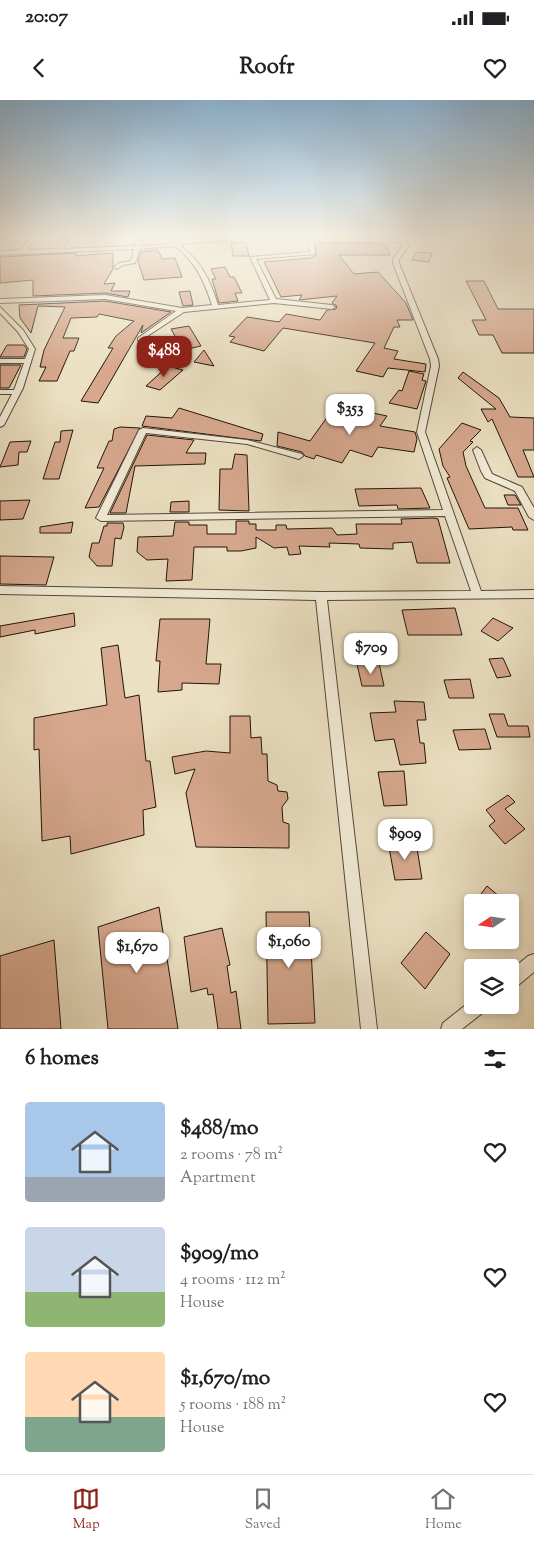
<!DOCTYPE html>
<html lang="en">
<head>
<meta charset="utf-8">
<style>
  body { margin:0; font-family:"Sorts Mill Goudy",serif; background:#f6f6f6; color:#202124; height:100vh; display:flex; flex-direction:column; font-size:19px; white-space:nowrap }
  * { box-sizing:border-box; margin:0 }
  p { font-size:16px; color:#757577 }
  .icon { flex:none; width:28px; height:28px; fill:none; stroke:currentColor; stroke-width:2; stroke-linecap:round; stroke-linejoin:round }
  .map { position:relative; height:929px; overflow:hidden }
  .side { display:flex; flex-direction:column; background:#fff; flex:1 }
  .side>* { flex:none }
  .needle { width:32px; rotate:257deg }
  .tools { position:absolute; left:464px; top:794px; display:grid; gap:10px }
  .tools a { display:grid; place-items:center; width:55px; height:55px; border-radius:5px; background:#fff; box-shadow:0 2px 8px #0003; font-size:25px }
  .price { position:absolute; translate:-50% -42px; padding:0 11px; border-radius:10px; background:#fff; color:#222; font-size:16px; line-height:32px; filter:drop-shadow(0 1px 2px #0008) }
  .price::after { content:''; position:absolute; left:50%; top:30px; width:15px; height:11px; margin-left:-8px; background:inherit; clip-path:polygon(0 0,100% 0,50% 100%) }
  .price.current { background:#8f2418; color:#fff }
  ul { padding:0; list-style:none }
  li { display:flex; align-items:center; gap:15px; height:125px; padding:0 25px }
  li span { display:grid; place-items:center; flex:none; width:140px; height:100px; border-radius:5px; color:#555 }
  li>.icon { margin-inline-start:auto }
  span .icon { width:60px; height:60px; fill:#fffc; stroke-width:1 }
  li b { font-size:21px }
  h2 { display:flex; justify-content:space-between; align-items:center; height:60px; padding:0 25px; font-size:21px }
  .status { display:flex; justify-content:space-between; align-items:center; height:35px; padding:0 25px; background:#fff; direction:ltr }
  .status svg { height:14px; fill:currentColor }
  header { display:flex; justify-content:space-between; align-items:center; height:65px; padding:0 25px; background:#fff; font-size:22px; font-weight:700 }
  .tabs { display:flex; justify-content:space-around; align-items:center; height:70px; border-top:1px solid #e0e0e0; background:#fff; font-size:14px; color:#757577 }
  .tabs a { display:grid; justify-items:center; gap:2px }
  .tabs .current { color:#8f2418 }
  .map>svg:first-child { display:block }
</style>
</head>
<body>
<div class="status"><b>20:07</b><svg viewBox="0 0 49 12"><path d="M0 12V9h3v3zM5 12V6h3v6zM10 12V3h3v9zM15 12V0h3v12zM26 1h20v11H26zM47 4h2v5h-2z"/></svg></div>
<header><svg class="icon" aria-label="back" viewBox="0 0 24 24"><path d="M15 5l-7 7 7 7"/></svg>Roofr<svg class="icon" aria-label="heart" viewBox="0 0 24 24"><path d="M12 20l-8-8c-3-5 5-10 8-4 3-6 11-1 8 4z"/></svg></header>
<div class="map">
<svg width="534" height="929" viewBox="0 0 534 929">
  <rect width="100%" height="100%" fill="#ebe0c2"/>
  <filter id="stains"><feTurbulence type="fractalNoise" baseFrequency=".004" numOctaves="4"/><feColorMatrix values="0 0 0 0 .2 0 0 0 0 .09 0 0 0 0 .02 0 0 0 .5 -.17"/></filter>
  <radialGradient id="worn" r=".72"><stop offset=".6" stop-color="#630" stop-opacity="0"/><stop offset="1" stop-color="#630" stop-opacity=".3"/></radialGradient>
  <path fill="#d7a88e" stroke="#20140a" d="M231,143H246L249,156H233Z
    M321,143L386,144L390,155H339L354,174L378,172L406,203L413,220H397L400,227H394L384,248L398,251L394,259L426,264L425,272L388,268L383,277L356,271L375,243L283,228L264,251L230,242L235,237L229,236L247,217L279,222L286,214L320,220L327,210L336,209L337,206L332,203L337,196L299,200L302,195L281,197L264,162L311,158L316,155V145H322Z
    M158,150L162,159L175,158L182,177L144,180L138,161L141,152Z
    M416,152L432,153L429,162L412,160Z
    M76,153L75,156L113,153V169L104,184L115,183L111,191H130L128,197L105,193L33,196V180L0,183V157Z
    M225,167L230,177H234L242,193H235L238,201L219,203L212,179H216L211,169Z
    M466,181H484L498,209H534V253H502L493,235H479L472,220H486Z
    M190,191L193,205L183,206L179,192Z
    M105,201L171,212L141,233L143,225L98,303L81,301L113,248H108L116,236L134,221L99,214L97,217L71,218L63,238H79L74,251H70L57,281H39L46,267H40L44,250L65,207L38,206L31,233L20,218L19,205Z
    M189,226L201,246L183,250L171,229Z
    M7,245H24L27,249L24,257H0Z
    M204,250L214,266L194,262Z
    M0,265H21L9,288H0Z
    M168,266L183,270L160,290L146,286Z
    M409,271L424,274L422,280L426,281L417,309L389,303L399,290L402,291Z
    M463,272L499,298L510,317L534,318V350H523L534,377H518L492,319L488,322L481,309H496L458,278Z
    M336,305L387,316L380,326L415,332L417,339L414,352L378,347L372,357L350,350L342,363L316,355L314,359L305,356L302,352L277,346L278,332L310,341Z
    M179,308L263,334L261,341L142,326L146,316L172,318Z
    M462,323L481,330L470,341L473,342L463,352L466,366L485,408H518L528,430H513L512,427L469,429L447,378L450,377L443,366L439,349Z
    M120,327L140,328L99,407L85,408L104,368H97L109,341H112L114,329Z
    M73,330L59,379H43L55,342H60L61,331Z
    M147,335L194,340L186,353H206L205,364L135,366L126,413H110Z
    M31,341L27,352H19L18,365L0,367L10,342Z
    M235,354L247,355L249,411L219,410L220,369H232Z
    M421,388L430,408L398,409L397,405L359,406L355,389Z
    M504,395H515L521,405H508Z
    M30,400L23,419L0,420V401Z
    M189,401V412H170L171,402Z
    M434,418L438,419L450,463H417L412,442L393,443V449L360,448L359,444L329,443L330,447L299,446L301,454L289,455L287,447L274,448L256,437V448L241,451H227V447H194L192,480L166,481L168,459L147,460L137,452L138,437L173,436L175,422H189V425H207V434H236V421H249V424H256V430H276V425H286L287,429L332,428L337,435L357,434L356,424H402L401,419Z
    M73,422L71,433H40V427Z
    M107,423H123L124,427L121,439L115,438L112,466H97L89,457L92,443H99L104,426H107Z
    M0,456L54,457L46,485L0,484Z
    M455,508L462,535H408L402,510Z
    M74,513L75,526L35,534V530L0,537V526Z
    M493,518L513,528L498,541L481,531Z
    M160,519H210L206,564H221L219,584L182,583V590L158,592L160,561H156Z
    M118,545L125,598L139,595L146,661H150L156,707L143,710L144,735L71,754L70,736L42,741L39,649L34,650V618L107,605L101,548Z
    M503,558L511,576L497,578L489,559Z
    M379,563L384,586H362L357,564Z
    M470,579L474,598H449L444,580Z
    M394,601L424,602L426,620H417L420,643H424L426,663L400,665L394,639L375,641L370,613L396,612Z
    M489,614H504L508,626H528L530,637H497Z
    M230,616H250L251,638L261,637L262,654H267L268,681L277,685L278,691L287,692L288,699L282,707L283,722L289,724V748L196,747L186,693L195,669L175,674L172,657L206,651L230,653Z
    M485,629L491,649L459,650L453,630Z
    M404,671L407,705L384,706L378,672Z
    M508,695L515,702L505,709L525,729L505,744L489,726L495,721L486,710Z
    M388,742H416L422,779L395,780Z
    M487,786L494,792L506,802H475Z
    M159,807L178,929H108L98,827Z
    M266,812H309L315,923L268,924Z
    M222,828L230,865L227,866L231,893L236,891L241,929H218L213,894L208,895L207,888L191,892L184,837Z
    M426,832L450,854L425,889L401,863Z
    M54,840L61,929H0V856Z"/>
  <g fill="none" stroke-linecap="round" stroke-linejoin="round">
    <defs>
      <path id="street" d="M30,138H35L27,150L57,149L63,138H68L63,149L135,146L137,138H143L140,146L170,144L186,139L208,138H404L409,146L399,159V163L438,259L439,266L425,332L481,491L534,490V498L327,500L377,929H361L316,500L0,494V486L321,492L471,491L445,416L101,421L96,418L139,330L143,328L247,340L302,354L303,356L299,359L247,344L146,333L107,415L443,410L417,332L431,266L430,259L393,163V159L403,146L401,142L313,141L315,154L256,159L276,199L332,205L335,207L332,209L274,203L184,212L140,241L138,240V238L176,211L105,199L0,203V199L105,195L182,208L212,205C204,181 196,162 175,146L140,149L135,163L123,165L117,169L114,167L119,163L131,161L134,149L0,155V151L21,150ZM230,141H308L310,152L250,157L270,200L218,205C210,180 201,161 180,145L186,143Z
        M0,207L23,230L35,249L23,288L4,325L0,327V317L12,294H0V290H14L24,263H0V259H25L29,249L18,232L0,213Z
        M477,347L481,350L492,374L522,387L534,408V420L529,417L515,391L485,378L481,371L473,350Z
        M534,854V872L516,887L510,889V871L528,856Z
        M472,900V905H487L485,911L462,929H441L443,923Z"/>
    </defs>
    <use href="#street" stroke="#534738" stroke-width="2"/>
    <use href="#street" fill="#f2ebd7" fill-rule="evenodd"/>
  </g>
  <linearGradient id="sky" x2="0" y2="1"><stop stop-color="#8bb6d8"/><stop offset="0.51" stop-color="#f6f1e4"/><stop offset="1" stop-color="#f6f1e4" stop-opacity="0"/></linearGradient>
  <rect width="534" height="268" fill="url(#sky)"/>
  <rect width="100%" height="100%" filter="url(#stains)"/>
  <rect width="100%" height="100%" fill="url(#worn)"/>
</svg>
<div class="tools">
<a><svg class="needle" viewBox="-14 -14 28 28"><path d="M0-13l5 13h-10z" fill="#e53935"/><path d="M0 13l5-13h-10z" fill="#757577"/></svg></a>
<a><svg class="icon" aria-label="layers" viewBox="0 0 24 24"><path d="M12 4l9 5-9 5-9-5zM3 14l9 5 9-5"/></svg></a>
</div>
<b class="price current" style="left:164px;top:278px">$488</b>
<b class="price" style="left:350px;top:336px">$353</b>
<b class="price" style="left:371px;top:575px">$709</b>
<b class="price" style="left:405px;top:761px">$909</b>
<b class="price" style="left:289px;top:869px">$1,060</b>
<b class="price" style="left:137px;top:874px">$1,670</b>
</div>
<section class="side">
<h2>6 homes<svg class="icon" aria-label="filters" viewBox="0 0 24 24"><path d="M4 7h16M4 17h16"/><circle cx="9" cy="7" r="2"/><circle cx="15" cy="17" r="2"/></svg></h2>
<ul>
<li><span style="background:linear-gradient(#a9c7e8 75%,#9aa5b1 0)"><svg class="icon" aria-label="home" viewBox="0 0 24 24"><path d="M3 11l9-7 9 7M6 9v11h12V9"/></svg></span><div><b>$488/mo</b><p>2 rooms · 78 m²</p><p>Apartment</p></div><svg class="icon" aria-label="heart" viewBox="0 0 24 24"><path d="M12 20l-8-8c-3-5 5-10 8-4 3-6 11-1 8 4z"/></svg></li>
<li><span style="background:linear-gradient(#c9d6e8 65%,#8fb573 0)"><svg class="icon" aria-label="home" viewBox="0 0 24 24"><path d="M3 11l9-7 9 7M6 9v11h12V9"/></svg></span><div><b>$909/mo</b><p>4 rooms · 112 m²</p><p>House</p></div><svg class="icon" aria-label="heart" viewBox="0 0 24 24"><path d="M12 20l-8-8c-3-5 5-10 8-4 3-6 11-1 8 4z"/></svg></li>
<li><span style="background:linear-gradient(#ffd9b3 65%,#7fa58c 0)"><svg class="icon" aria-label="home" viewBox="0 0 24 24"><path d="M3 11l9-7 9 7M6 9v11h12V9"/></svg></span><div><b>$1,670/mo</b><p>5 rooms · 188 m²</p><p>House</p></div><svg class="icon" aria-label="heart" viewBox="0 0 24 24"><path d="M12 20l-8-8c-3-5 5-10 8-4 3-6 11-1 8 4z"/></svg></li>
</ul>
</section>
<nav class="tabs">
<a class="current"><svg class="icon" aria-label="map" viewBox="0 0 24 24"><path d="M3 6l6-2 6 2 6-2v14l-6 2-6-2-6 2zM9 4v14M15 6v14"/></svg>Map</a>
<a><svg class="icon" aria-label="saved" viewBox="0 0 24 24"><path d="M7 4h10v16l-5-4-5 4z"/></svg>Saved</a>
<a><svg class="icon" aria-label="home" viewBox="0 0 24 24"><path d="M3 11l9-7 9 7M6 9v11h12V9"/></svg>Home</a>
</nav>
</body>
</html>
